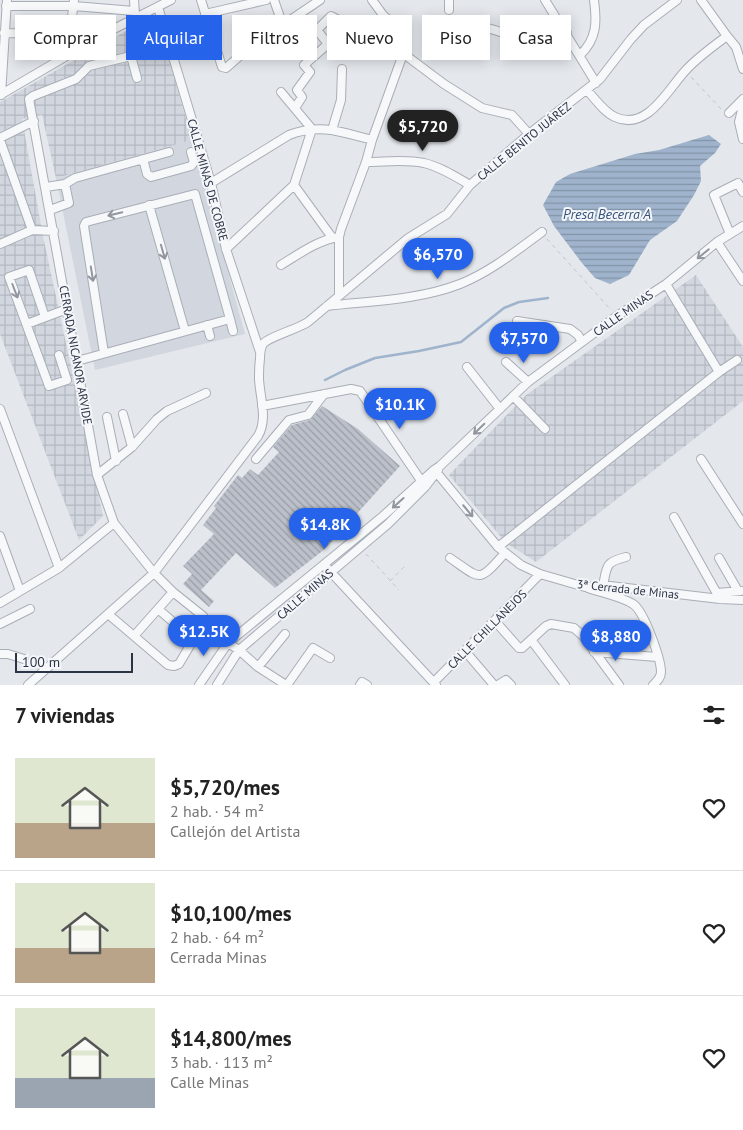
<!DOCTYPE html>
<html lang="es">
<head>
<meta charset="utf-8">
<style>
  body { margin:0; font-family:"PT Sans",sans-serif; background:#f2f2f2; color:#222; height:100vh; display:flex; flex-direction:column; font-size:19px; white-space:nowrap }
  * { box-sizing:border-box; margin:0 }
  p { font-size:16px; color:#767676 }
  .icon { flex:none; width:28px; height:28px; fill:none; stroke:currentColor; stroke-width:2; stroke-linecap:round; stroke-linejoin:round }
  .map { position:relative; height:685px; overflow:hidden }
  .side { display:flex; flex-direction:column; background:#fff; flex:1 }
  .side>* { flex:none }
  .banner { position:absolute; left:15px; top:15px; width:714px; height:45px; display:flex; gap:10px }
  .scale { position:absolute; left:15px; bottom:12px; width:118px; box-sizing:border-box; padding-left:5px; border:2px solid #2b3445; border-top:0; font-size:14px; line-height:18px; white-space:nowrap; color:#2b3445; -webkit-text-stroke:4px #f4f6f9; paint-order:stroke }
  .price { position:absolute; translate:-50% -42px; padding:0 11px; border-radius:18px; background:#2563eb; color:#fff; font-size:16px; line-height:32px; filter:drop-shadow(0 1px 2px #0008) }
  .price::after { content:''; position:absolute; left:50%; top:30px; width:15px; height:11px; margin-left:-8px; background:inherit; clip-path:polygon(0 0,100% 0,50% 100%) }
  .price.current { background:#222; color:#fff }
  ul { padding:0; list-style:none }
  li { display:flex; align-items:center; gap:15px; height:125px; padding:0 15px }
  li+li { border-top:1px solid #e0e0e0 }
  li span { display:grid; place-items:center; flex:none; width:140px; height:100px; border-radius:0px; color:#555 }
  li>.icon { margin-inline-start:auto }
  span .icon { width:60px; height:60px; fill:#fffc; stroke-width:1 }
  li b { font-size:21px }
  h2 { display:flex; justify-content:space-between; align-items:center; height:60px; padding:0 15px; font-size:21px }
  .pill { padding:0 18px; border-radius:0px; background:#fff; box-shadow:0 2px 12px #0003; font-size:18px; line-height:45px }
  .pill.current { background:#2563eb; color:#fff }
  .map>svg:first-child { display:block }
</style>
</head>
<body>
<div class="map">
<svg width="743" height="685" viewBox="0 0 743 685">
  <defs>
    <pattern id="industrial-grid" width="8" height="8" patternUnits="userSpaceOnUse" patternTransform="scale(1.25)"><rect width="8" height="8" fill="#d2d6de"/><path d="M0 4h8M4 0v8" fill="none" stroke="#b4b8c0"/></pattern>
    <pattern id="water-rules" width="6" height="5" patternUnits="userSpaceOnUse" patternTransform="scale(1.25)"><rect width="6" height="5" fill="#9fb4cc"/><path d="M0 2.5h6" fill="none" stroke="#8293a7"/></pattern>
    <pattern id="building-back-hatch" width="6" height="6" patternUnits="userSpaceOnUse" patternTransform="scale(1.25)"><rect width="6" height="6" fill="#bbc0ca"/><path d="M-1 5l2 2M0 0l6 6M5-1l2 2" fill="none" stroke="#989da6"/></pattern>
  </defs>
  <rect width="100%" height="100%" fill="#e4e7ec"/>
  <path fill="#d2d6de" d="M192,140L245,334L95,370L56,178Z"/>
  <path fill="url(#industrial-grid)" d="M156,14L192,140L56,178L42,115L22,119L43,236L103,516L79,540L0,334V102Z
    M696,275L743,347V401L536,562L506,543L449,475L526,395Z"/>
  <path fill="url(#water-rules)" d="M709,135L721,144L715,153L700,166L701,181L694,195L677,221L650,240L629,275L610,284L595,278L582,263L554,226L543,205L556,182L570,174L635,154L659,150Z"/>
  <g fill="none" stroke-linecap="round" stroke-linejoin="round">
    <path stroke="#9fb4cc" stroke-width="2.5" d="M325,380L345,370L375,358L419,351L461,342L504,308L519,302L548,298"/>
  </g>
  <path fill="url(#building-back-hatch)" d="M322,406L358,429L400,466L325,549L275,588L236,553L201,590L214,601L209,607L183,584L192,574L183,566L214,534L203,525L216,508L214,506L238,475L242,478L250,469L258,475L279,452L273,447L292,425L310,420Z"/>
  <g fill="none" stroke-linecap="round" stroke-linejoin="round">
    <defs>
      <path id="minor" d="M134,0L135,14
        M201,0L222,67L226,68L249,48L320,0
        M274,0L283,26
        M545,0L596,83
        M701,0L727,36L736,47L743,69
        M6,6H74L134,11
        M158,7L211,183L226,249L260,352
        M449,10V0
        M205,14L266,0
        M455,22C484,25 509,33 534,47L544,40L553,47L567,33
        M4,33L104,34
        M69,55L70,34L74,0
        M580,55C597,39 597,22 594,0
        M587,90C595,99 604,112 615,117C647,132 668,89 686,70C698,57 712,47 727,36
        M0,95L104,34L171,0
        M0,95H1L7,0
        M743,106L739,122L743,139
        M295,108L302,97L297,90L310,72L304,65L328,44L317,30L331,16L404,54L444,84L482,108L512,115L529,134
        M729,113L743,99
        M332,130L341,100L342,69
        M0,138L34,121
        M0,140L32,230L54,231
        M143,159L147,174L151,177L191,166L194,162L191,152
        M366,162C385,162 405,159 424,163C441,167 456,177 470,185
        M211,183L289,135C319,123 342,132 372,140
        M65,184L75,178L169,152
        M294,185L331,236
        M46,187L65,184L69,203L50,210
        M149,205L185,331
        M730,234L714,195L738,183L743,192
        M717,242L743,281
        M0,244L32,230
        M226,249L294,185L312,129L281,92
        M281,265C299,254 318,240 339,237
        M666,284L719,372
        M339,296V237L341,229L366,162L372,140L407,43L404,33L383,15L372,0
        M327,306C371,301 419,300 460,284C490,272 516,251 542,232
        M45,317L29,270L9,277L49,386L67,380L59,355
        M230,319L233,331
        M517,321L570,329L578,335L582,342
        M27,324L67,309
        M207,325L210,336
        M77,361L230,319L195,194L86,222L84,226L104,353
        M506,362L528,382
        M467,367L500,409
        M513,396L545,429
        M262,406L351,389L360,391L424,485
        M0,409L59,568
        M123,414L132,447
        M107,417L116,461
        M256,459L289,420L308,415L324,394
        M701,459L743,524
        M437,473L498,547L521,565L540,574L585,587L610,586L720,599L743,600
        M97,475L132,447L157,419L167,411L206,393
        M674,517L720,599
        M0,536L20,591
        M498,547L719,372L737,360
        M450,558C482,580 478,583 505,553
        M719,558L738,591
        M327,568L436,685
        M603,586C607,566 605,562 626,557
        M588,588C602,593 620,596 633,604C644,611 661,659 661,672C661,678 657,681 653,685
        M717,593L741,591
        M0,603L59,568L114,523
        M158,609L194,640
        M108,614L168,665L174,666L179,664L205,620L203,616L173,592L154,573L114,523L97,475L29,99L33,96L76,79L89,66L131,56L137,78
        M495,621L519,648H522L546,626L551,624L574,628L583,636L619,685
        M0,624L30,609
        M134,636L173,592
        M532,641L565,685
        M228,643L239,650L258,667L286,685
        M465,651L494,685
        M594,652L657,657
        M0,654H8L24,659
        M258,667L285,634
        M434,682L540,574
        M28,685L154,573L258,436C268,419 260,398 259,379C259,372 259,366 260,359C260,354 260,349 263,344C268,337 298,329 308,322L407,239L447,214L470,185L529,134L600,79L631,39L644,25L677,0
        M199,685L228,643L383,516L434,470L440,466L528,382L617,316L666,284L717,242L743,226
        M217,685L239,650L388,524L425,487L438,470
        M287,685L313,648L330,658
        M360,685L362,682L367,685
        M498,685L506,680L511,685"/>
    </defs>
    <use href="#minor" stroke="#a9aeb7" stroke-width="10"/>
    <path stroke="#c2c5cb" stroke-width="1" stroke-dasharray="4 4" stroke-linecap="butt" d="M691,77L722,110
      M547,239L611,310
      M366,554L399,590
      M390,581L405,566"/>
    <use href="#minor" stroke="#f7f8fa" stroke-width="8"/>
  </g>
  <defs><path id="oneway-shaft" d="M-6 0H5M1.5-3L5.5 0L1.5 3" fill="none" stroke-width="1.6" stroke-linecap="round" stroke-linejoin="round" transform="scale(1.25)"/></defs>
  <g stroke="#9196a0">
    <use href="#oneway-shaft" transform="translate(115 214) rotate(166)"/>
    <use href="#oneway-shaft" transform="translate(163 252) rotate(74)"/>
    <use href="#oneway-shaft" transform="translate(703 254) rotate(141)"/>
    <use href="#oneway-shaft" transform="translate(92 274) rotate(81)"/>
    <use href="#oneway-shaft" transform="translate(15 291) rotate(69)"/>
    <use href="#oneway-shaft" transform="translate(479 429) rotate(136)"/>
    <use href="#oneway-shaft" transform="translate(398 503) rotate(138)"/>
    <use href="#oneway-shaft" transform="translate(468 511) rotate(50)"/>
  </g>
  <g text-anchor="middle" dominant-baseline="central" stroke-width="4" stroke-linejoin="round" paint-order="stroke">
    <g font-size="12" fill="#2b3445" stroke="#f4f6f9">
      <text transform="translate(524 141) rotate(-39)">CALLE BENITO JUÁREZ</text>
      <text transform="translate(208 180) rotate(75)">CALLE MINAS DE COBRE</text>
      <text transform="translate(623 313) rotate(-35)">CALLE MINAS</text>
      <text transform="translate(76 355) rotate(80)">CERRADA NICANOR ARVIDE</text>
      <text transform="translate(628 589) rotate(6)">3ª Cerrada de Minas</text>
      <text transform="translate(305 594) rotate(-41)">CALLE MINAS</text>
      <text transform="translate(487 629) rotate(-45)">CALLE CHILLANEJOS</text>
    </g>
    <g font-size="14" font-style="italic" fill="#34527a" stroke="#f4f6f9">
      <text x="607" y="214">Presa Becerra A</text>
    </g>
  </g>
</svg>
<div class="scale">100 m</div>
<b class="price current" style="left:423px;top:152px">$5,720</b>
<b class="price" style="left:438px;top:280px">$6,570</b>
<b class="price" style="left:524px;top:364px">$7,570</b>
<b class="price" style="left:400px;top:430px">$10.1K</b>
<b class="price" style="left:325px;top:550px">$14.8K</b>
<b class="price" style="left:204px;top:657px">$12.5K</b>
<b class="price" style="left:616px;top:662px">$8,880</b>
<div class="banner">
<a class="pill">Comprar</a>
<a class="pill current">Alquilar</a>
<a class="pill">Filtros</a>
<a class="pill">Nuevo</a>
<a class="pill">Piso</a>
<a class="pill">Casa</a>
</div>
</div>
<section class="side">
<h2>7 viviendas<svg class="icon" aria-label="filters" viewBox="0 0 24 24"><path d="M4 7h16M4 17h16"/><circle cx="9" cy="7" r="2"/><circle cx="15" cy="17" r="2"/></svg></h2>
<ul>
<li><span style="background:linear-gradient(#dfe7d0 65%,#b9a48a 0)"><svg class="icon" aria-label="home" viewBox="0 0 24 24"><path d="M3 11l9-7 9 7M6 9v11h12V9"/></svg></span><div><b>$5,720/mes</b><p>2 hab. · 54 m²</p><p>Callejón del Artista</p></div><svg class="icon" aria-label="heart" viewBox="0 0 24 24"><path d="M12 20l-8-8c-3-5 5-10 8-4 3-6 11-1 8 4z"/></svg></li>
<li><span style="background:linear-gradient(#dfe7d0 65%,#b9a48a 0)"><svg class="icon" aria-label="home" viewBox="0 0 24 24"><path d="M3 11l9-7 9 7M6 9v11h12V9"/></svg></span><div><b>$10,100/mes</b><p>2 hab. · 64 m²</p><p>Cerrada Minas</p></div><svg class="icon" aria-label="heart" viewBox="0 0 24 24"><path d="M12 20l-8-8c-3-5 5-10 8-4 3-6 11-1 8 4z"/></svg></li>
<li><span style="background:linear-gradient(#dfe7d0 70%,#9aa5b1 0)"><svg class="icon" aria-label="home" viewBox="0 0 24 24"><path d="M3 11l9-7 9 7M6 9v11h12V9"/></svg></span><div><b>$14,800/mes</b><p>3 hab. · 113 m²</p><p>Calle Minas</p></div><svg class="icon" aria-label="heart" viewBox="0 0 24 24"><path d="M12 20l-8-8c-3-5 5-10 8-4 3-6 11-1 8 4z"/></svg></li>
</ul>
</section>
</body>
</html>
